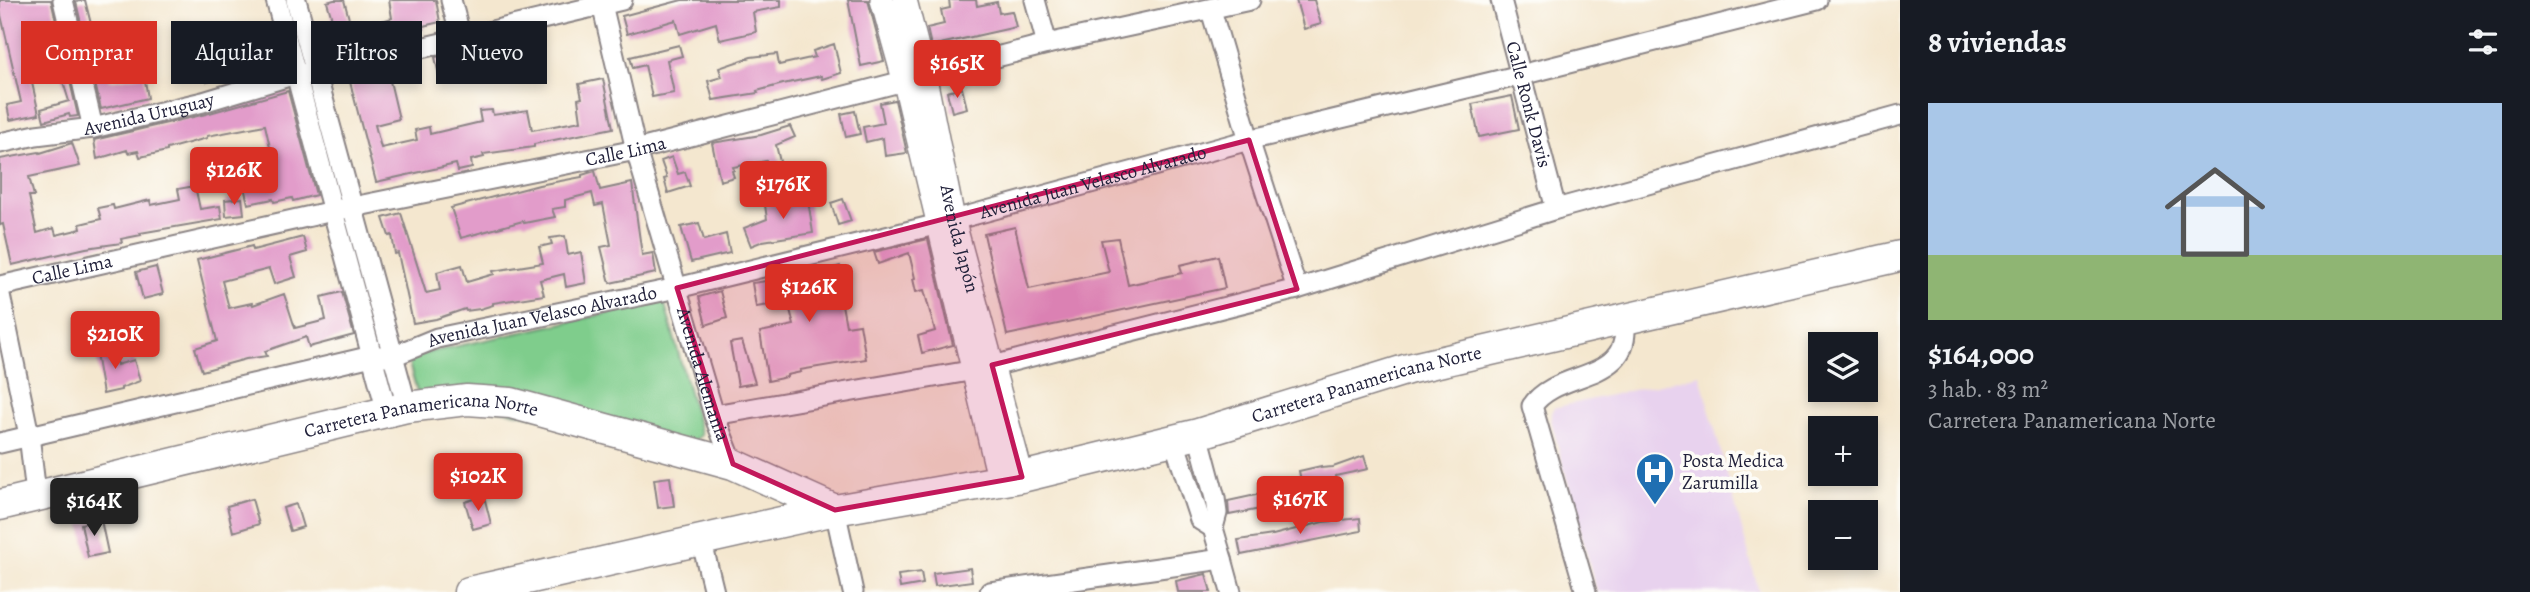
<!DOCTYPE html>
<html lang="es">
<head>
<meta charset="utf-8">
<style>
  body { margin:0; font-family:Alegreya,serif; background:#242831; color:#f1f3f6; height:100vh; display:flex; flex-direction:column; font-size:26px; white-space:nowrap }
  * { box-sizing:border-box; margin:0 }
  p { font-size:23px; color:#9ea1a6 }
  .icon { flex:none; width:38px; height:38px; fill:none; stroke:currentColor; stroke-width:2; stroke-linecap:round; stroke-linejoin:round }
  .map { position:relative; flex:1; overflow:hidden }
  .details { display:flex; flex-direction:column; background:#171b24; width:630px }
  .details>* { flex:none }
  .top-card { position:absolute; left:21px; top:21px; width:665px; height:63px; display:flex; gap:14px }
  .tools { position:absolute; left:1808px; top:332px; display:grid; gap:14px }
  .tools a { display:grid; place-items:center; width:70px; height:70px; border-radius:0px; background:#171b24; box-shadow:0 4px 10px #0003; font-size:35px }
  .price { position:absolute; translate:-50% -60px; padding:0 16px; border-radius:7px; background:#d93025; color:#fff; font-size:23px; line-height:46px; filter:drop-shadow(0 2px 4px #0008) }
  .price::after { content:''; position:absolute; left:50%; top:42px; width:21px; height:16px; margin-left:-10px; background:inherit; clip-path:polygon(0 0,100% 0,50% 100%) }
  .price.on { background:#222; color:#fff }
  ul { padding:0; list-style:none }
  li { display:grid; align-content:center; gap:14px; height:371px; padding:0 28px }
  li+li { border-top:2px solid #363941 }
  li span { display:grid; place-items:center; height:217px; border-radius:0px; color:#555 }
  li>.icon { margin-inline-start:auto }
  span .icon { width:126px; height:126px; fill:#fffc; stroke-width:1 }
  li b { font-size:30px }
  h2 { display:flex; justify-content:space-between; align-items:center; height:84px; padding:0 28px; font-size:30px }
  .tag { padding:0 24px; border-radius:0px; background:#171b24; box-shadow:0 4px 10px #0003; font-size:24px; line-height:63px }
  .tag.on { background:#d93025; color:#fff }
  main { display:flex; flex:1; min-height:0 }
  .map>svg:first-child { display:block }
</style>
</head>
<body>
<main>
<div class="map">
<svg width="1900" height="592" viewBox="0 0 1900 592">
  <rect width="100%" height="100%" fill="#fdfcf7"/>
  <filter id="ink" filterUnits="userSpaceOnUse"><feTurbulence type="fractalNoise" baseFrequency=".0143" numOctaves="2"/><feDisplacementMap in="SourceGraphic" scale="14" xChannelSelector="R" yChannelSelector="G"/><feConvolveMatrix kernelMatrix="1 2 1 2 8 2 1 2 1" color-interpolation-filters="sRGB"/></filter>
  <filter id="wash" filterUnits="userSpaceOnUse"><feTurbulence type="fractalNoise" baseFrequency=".00686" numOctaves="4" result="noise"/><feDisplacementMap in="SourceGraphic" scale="28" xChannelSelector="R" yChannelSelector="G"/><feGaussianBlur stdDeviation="1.57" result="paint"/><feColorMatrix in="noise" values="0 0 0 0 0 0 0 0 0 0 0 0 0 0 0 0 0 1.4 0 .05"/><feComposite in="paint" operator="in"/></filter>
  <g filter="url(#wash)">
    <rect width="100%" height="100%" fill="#f4e7cf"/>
    <path fill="#e8d2ee" d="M1700,375L1759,592H1597L1551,420L1553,408Z"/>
    <path fill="#7fcd8c" stroke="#507864" stroke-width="2" d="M664,301L701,435L689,444L418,395L407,357Z"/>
    <g id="blocks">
      <path fill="#e29cca" d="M0,0H51L78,116L70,117L69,114L44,121L41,109L69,101L58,66L56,52L26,56L39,114L10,120L7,105L21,102L0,11Z
        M85,0L92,28L94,27L98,40L104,68H107L110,81L144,75L148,98L101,109L76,2Z
        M334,0H344L352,30L392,18L389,0H436L440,22L423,26L424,29L412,32L411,29L372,36L343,45L338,28L335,29L327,2Z
        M682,0H781V7L753,12L756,32L720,40L716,23L680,34L676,20L627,34L622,16Z
        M848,0H868L884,61L861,66Z
        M949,0H976L977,6L997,2L999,13L1012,11L1016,27L931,46L927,28L944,24L941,10L950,8Z
        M1296,0H1314L1321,24L1304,29Z
        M262,34L271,65L207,82L199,49Z
        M508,41L513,67L470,76L469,74L458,76L457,72L439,76L435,57L482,50L481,46Z
        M834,44L841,73L822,79L821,76L783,84L757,91L758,93L713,100L708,81L722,77L719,68L751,57L777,54L779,65L815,57L813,51Z
        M679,45L682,56L667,60L674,93L652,97L645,65L633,68L630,57Z
        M409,63L412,76L390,81L399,119L375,125L381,148L417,140L415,130L429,127L430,134L481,122L479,111L492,110L493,115L528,110L532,130L581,121L578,99L582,98L579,84L603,79L613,128L534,144V147L483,154L484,157L471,160L472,168L458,171L456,164L376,182L349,78Z
        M962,88L967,108L952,112L947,92Z
        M288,91L316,195L293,201L292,198L274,202L273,199L248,204L241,173L274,165L265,125L207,136V138L167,149V151L140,157L138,151L128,153L127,150L97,159L94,140L206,114Z
        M1512,96L1519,129L1479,137L1472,104Z
        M895,100L907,153L885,156L883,138L866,142L863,127L884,123L880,103Z
        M855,111L860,134L846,137L841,114Z
        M790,126L795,137L776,145L781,166L768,169L766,161L733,167L734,170L732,171L734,177L720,181L712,143L761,135Z
        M72,143L80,166L29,177L34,196H29L37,233L54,228L56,235L81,229L80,224L101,219L98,208L113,205L114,209L150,200L151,205L180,199L178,189L195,186L200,209L220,206L222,219L140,233L141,235L121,239L122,243L86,248L12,265L3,224L0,225V159L39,152L40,153Z
        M672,157L678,174L685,172L690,186L668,193L664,179L667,178L661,161Z
        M595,171L600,190L632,183L642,255L653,253L656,273L610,283L601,247L611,245L603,204L595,206L592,193L565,200V207L552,209L555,217L524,223L523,221L461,238L451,208L539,185L582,177V175Z
        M807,193L813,233L763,241L751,246L744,228L767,219L765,205L794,202L793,195Z
        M242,198L244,214L226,216L225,200Z
        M843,199L851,221L838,225L831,203Z
        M401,213L426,293L440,290L437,272L462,265L467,282L494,274L493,271L543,263L539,247L552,244L550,238L565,236L568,255L581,252L586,283L566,287L564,274L540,280L544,295L493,303V305L480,309L466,311L465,309L436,319L413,323L398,253L395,254L392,235L389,236L383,218Z
        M699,223L704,240L726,234L730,253L691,262L681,227Z
        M1015,227L1029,289L1109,272L1101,240L1118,238L1128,285L1182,273L1180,265L1218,256L1225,288L1007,335L984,234Z
        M303,237L307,252L290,257L296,277L274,284L269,269L222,281L229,308L252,303L253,305L284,294L295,328L326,320L321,297L342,292L354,335L309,347L306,337L265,351L267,356L246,359L202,371L195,348L217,341L197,260L252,246L253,250Z
        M928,239L953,345L922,353L918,336L935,331L924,290L916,292L913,279L915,278L909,253L878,264L874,252Z
        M840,266L847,292L840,294L846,326L860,324L866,359L800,370L801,372L787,375V377L768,381L760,332L794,325L788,302L756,307L752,283L808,275Z
        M156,267L163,294L143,299L136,272Z
        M720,291L727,318L706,325L699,297Z
        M742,341L755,383L738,386L730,343Z
        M113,345L117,365L134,360L140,381L121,388V390L103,394L95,348Z
        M1364,456L1368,469L1335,476L1337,489L1304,494L1299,471L1321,466V468L1333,467Z
        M670,477L674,506L658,508L654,479Z
        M1279,490L1281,505L1229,515L1228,501Z
        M484,496L491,524L473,529L465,502Z
        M252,499L259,524L233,532L227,506Z
        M296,504L303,527L290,531L283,508Z
        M1360,518L1361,531L1241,555L1238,540L1273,535L1323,522Z
        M101,520L108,553L88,557L81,524Z
        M970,568L972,581L935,586L933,573Z
        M921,572L923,584L900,588L898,575Z
        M1206,574L1211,592H1178L1176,581Z"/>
    </g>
  </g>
  <g filter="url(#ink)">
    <use href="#blocks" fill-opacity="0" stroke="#8b8485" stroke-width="2"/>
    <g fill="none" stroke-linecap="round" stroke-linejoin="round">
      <defs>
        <g id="minor">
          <path d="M63,0L93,128"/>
          <path d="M276,0L387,412"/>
          <path d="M296,0L407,407"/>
          <path d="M451,0L461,38"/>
          <path id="s1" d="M601,0L636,150L714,415L733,464"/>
          <path d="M1035,0L1047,44"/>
          <path id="s2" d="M1501,0L1556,209"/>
          <path d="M1211,10L1249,140L1297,289"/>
          <path id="s3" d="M0,143L36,135L93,128L203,102L296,74L316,73L622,0"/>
          <path id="s4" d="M0,286L333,211L636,150L1047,44L1250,0"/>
          <path d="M0,295L29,435L36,494"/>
          <path d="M714,415L981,369L1297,289L1556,209L1900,115"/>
          <path d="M1198,434L1215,498L1217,513L1213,528L1222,559"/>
          <path d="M1174,441L1200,520L1213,528"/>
          <path id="s5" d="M0,443L372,356H393L437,338L677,288L939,224L1249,140L1521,75L1817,0"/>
          <path d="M835,510L853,592"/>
          <path d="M701,539L714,592"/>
          <path d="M990,592L1222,559L1231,592"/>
          <path d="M1586,592L1532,406C1558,367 1635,385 1624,318"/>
        </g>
        <g id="tertiary">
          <path d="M882,0L905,83L1000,482"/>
          <path id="s6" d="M905,0L925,78L953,219L1022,477"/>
        </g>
        <g id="primary">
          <path id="s7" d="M0,505L407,407L467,400L511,403L733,464L835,510"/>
          <path id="s8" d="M469,592L835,510L1022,477L1198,434L1408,369L1900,256"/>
        </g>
      </defs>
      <use href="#minor" stroke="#8b8485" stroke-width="23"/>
      <use href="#tertiary" stroke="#8b8485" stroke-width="26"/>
      <use href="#primary" stroke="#8b8485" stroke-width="33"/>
      <use href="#minor" stroke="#fff" stroke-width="19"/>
      <use href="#tertiary" stroke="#fff" stroke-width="23"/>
      <use href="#primary" stroke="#fff" stroke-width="30"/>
    </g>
  </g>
  <path fill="#c2185b" fill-opacity="0.2" stroke="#c2185b" stroke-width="5" stroke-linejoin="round" d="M1249,140L1297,289L992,365L1022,477L835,510L733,464L677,288Z"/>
  <defs>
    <symbol id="hospital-pin" viewBox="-11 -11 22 30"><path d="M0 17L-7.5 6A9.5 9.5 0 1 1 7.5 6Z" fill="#1f6fb2" stroke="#fdfcf7"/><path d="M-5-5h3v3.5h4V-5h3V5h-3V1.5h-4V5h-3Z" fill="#fff"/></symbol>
  </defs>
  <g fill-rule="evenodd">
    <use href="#hospital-pin" x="1633" y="450" width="44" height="60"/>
  </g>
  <g text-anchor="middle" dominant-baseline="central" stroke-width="7" stroke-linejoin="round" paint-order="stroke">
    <g font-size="19" fill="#22223b" stroke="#fdfcf7">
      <text stroke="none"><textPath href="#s2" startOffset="108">Calle Ronk Davis</textPath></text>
      <text stroke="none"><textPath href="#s3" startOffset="152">Avenida Uruguay</textPath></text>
      <text stroke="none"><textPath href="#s4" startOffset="640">Calle Lima</textPath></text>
      <text stroke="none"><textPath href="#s5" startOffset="1125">Avenida Juan Velasco Alvarado</textPath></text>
      <text stroke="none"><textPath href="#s6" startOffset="245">Avenida Japón</textPath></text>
      <text stroke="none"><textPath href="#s4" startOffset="74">Calle Lima</textPath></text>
      <text stroke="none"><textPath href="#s5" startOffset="558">Avenida Juan Velasco Alvarado</textPath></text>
      <text stroke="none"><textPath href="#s1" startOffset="388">Avenida Alemania</textPath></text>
      <text stroke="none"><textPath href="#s8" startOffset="922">Carretera Panamericana Norte</textPath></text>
      <text stroke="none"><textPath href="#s7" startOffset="432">Carretera Panamericana Norte</textPath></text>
    </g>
    <g font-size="19" fill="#22223b" stroke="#fdfcf7" text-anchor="start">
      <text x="1682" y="461">Posta Medica<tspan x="1682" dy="22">Zarumilla</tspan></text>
    </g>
  </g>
</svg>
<div class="tools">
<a><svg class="icon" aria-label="layers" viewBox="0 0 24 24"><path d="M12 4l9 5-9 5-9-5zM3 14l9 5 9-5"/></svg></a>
<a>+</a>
<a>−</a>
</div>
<b class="price" style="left:957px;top:100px">$165K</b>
<b class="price" style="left:234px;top:207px">$126K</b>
<b class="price" style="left:783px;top:221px">$176K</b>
<b class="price" style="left:809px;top:324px">$126K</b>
<b class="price" style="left:115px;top:371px">$210K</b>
<b class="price" style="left:478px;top:513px">$102K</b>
<b class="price" style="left:1300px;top:536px">$167K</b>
<b class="price on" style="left:94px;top:538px">$164K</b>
<div class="top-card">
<a class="tag on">Comprar</a>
<a class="tag">Alquilar</a>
<a class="tag">Filtros</a>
<a class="tag">Nuevo</a>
</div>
</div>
<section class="details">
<h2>8 viviendas<svg class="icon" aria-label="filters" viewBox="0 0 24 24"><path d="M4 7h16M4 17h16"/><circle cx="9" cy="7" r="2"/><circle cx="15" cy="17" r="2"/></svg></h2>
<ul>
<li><span style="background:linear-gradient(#a9c7e8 70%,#8fb573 0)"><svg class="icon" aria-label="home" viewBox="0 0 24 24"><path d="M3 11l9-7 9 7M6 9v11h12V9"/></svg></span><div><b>$164,000</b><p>3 hab. · 83 m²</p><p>Carretera Panamericana Norte</p></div></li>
</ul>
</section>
</main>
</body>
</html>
